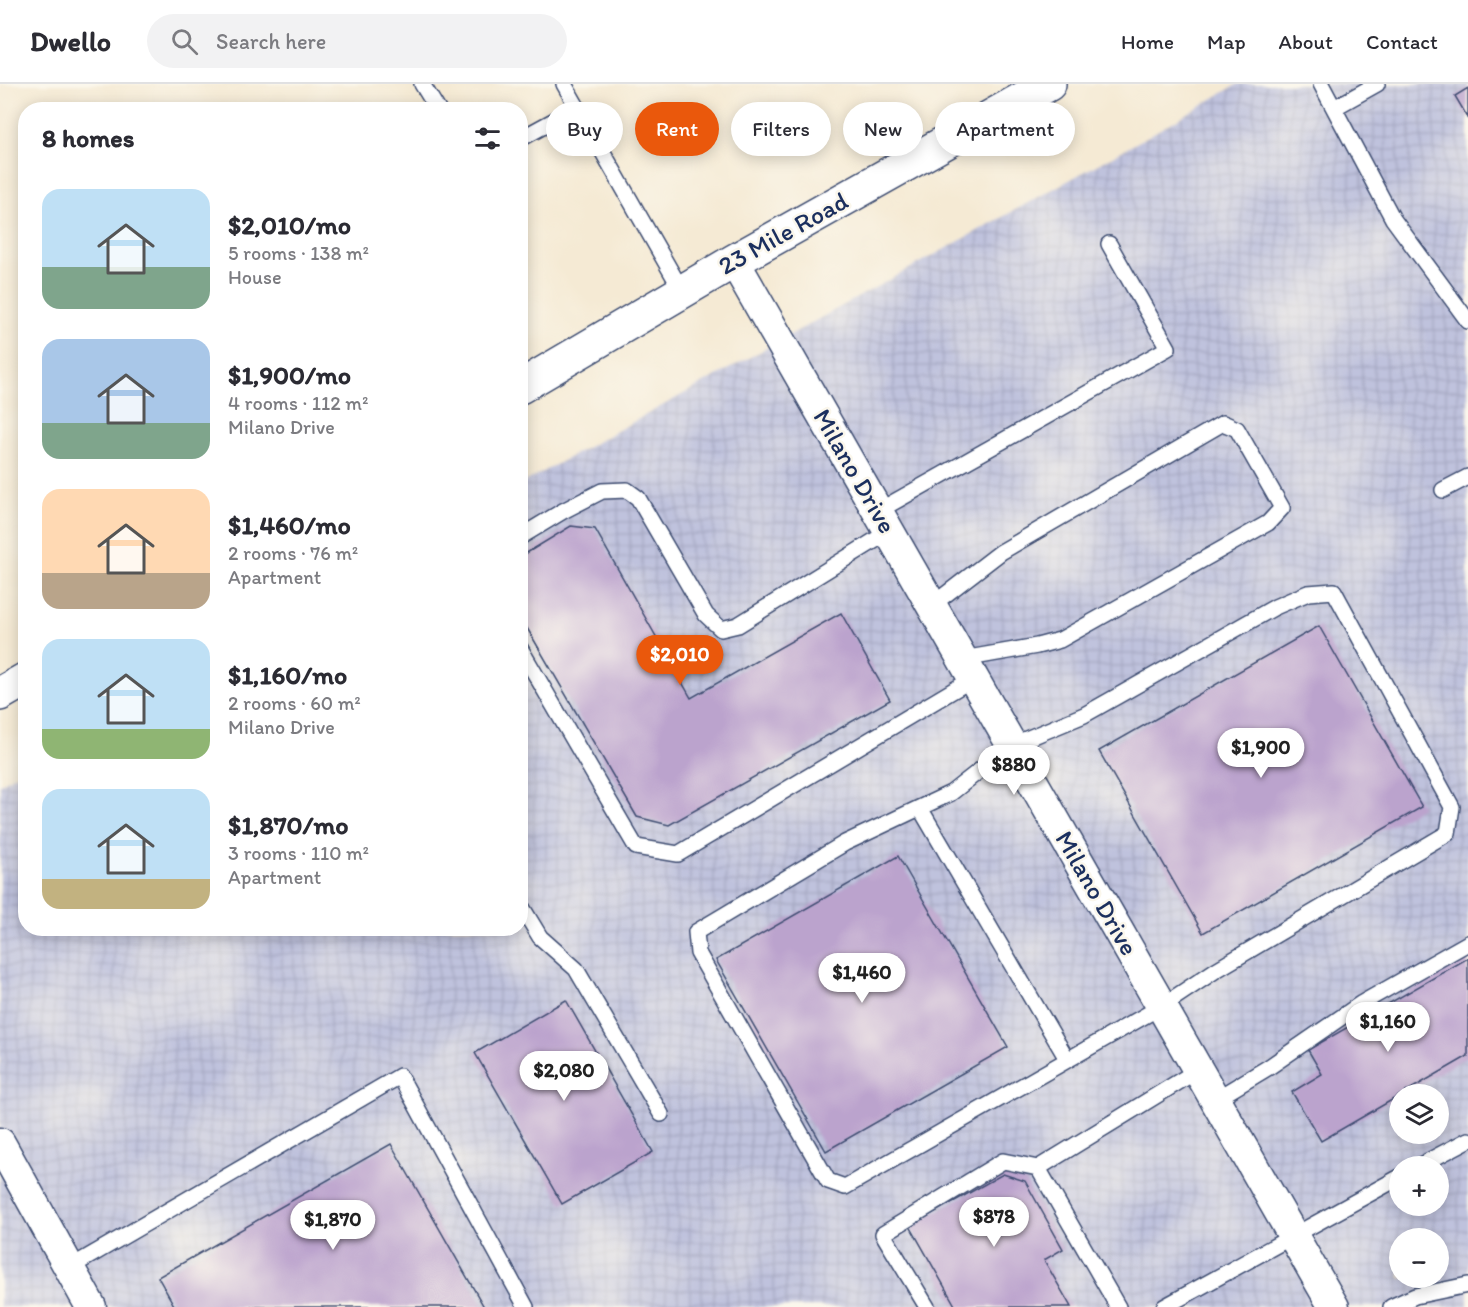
<!DOCTYPE html>
<html lang="en">
<head>
<meta charset="utf-8">
<style>
  body { margin:0; font-family:Itim,sans-serif; background:#f2f2f3; color:#2b2b33; height:100vh; display:flex; flex-direction:column; font-size:22px; white-space:nowrap }
  * { box-sizing:border-box; margin:0 }
  p { font-size:20px; color:#7c7c81 }
  .icon { flex:none; width:33px; height:33px; fill:none; stroke:currentColor; stroke-width:2; stroke-linecap:round; stroke-linejoin:round }
  .map { position:relative; flex:1; overflow:hidden }
  .panel { position:absolute; left:18px; top:18px; width:510px; height:834px; display:flex; flex-direction:column; background:#fff; border-radius:24px; box-shadow:0 3px 15px #0003 }
  .panel>* { flex:none }
  .guide { position:absolute; left:546px; top:18px; width:570px; height:54px; display:flex; gap:12px }
  .controls { position:absolute; left:1389px; top:1000px; display:grid; gap:12px }
  .controls a { display:grid; place-items:center; width:60px; height:60px; border-radius:50%; background:#fff; box-shadow:0 3px 15px #0003; font-size:30px }
  .price { position:absolute; translate:-50% -51px; padding:0 14px; border-radius:21px; background:#fff; color:#222; font-size:20px; line-height:39px; filter:drop-shadow(0 2px 3px #0008) }
  .price::after { content:''; position:absolute; left:50%; top:36px; width:18px; height:14px; margin-left:-9px; background:inherit; clip-path:polygon(0 0,100% 0,50% 100%) }
  .price.active { background:#ea580c; color:#fff }
  ul { padding:0; list-style:none }
  li { display:flex; align-items:center; gap:18px; height:150px; padding:0 24px }
  li span { display:grid; place-items:center; flex:none; width:168px; height:120px; border-radius:18px; color:#555 }
  li>.icon { margin-inline-start:auto }
  span .icon { width:72px; height:72px; fill:#fffc; stroke-width:1 }
  li b { font-size:26px }
  h2 { display:flex; justify-content:space-between; align-items:center; height:72px; padding:0 24px; font-size:26px }
  .tag { padding:0 21px; border-radius:27px; background:#fff; box-shadow:0 3px 15px #0003; font-size:21px; line-height:54px }
  .tag.active { background:#ea580c; color:#fff }
  header { display:flex; align-items:center; gap:36px; box-sizing:border-box; height:84px; padding:0 30px; background:#fff; border-bottom:2px solid #e1e1e2 }
  header strong { font-size:28px }
  nav { display:flex; gap:33px; margin-inline-start:auto; font-size:21px }
  .search { width:420px; height:54px; background:#f2f2f3; display:flex; align-items:center; gap:15px; box-sizing:border-box; padding:0 21px; border-radius:33px; color:#7c7c81; font-size:22px }
  .map>svg:first-child { display:block }
</style>
</head>
<body>
<header>
<strong>Dwello</strong>
<div class="search"><svg class="icon" aria-label="search" viewBox="0 0 24 24"><circle cx="10" cy="10" r="6"/><path d="M15 15l6 6"/></svg>Search here</div>
<nav><a>Home</a><a>Map</a><a>About</a><a>Contact</a></nav>
</header>
<div class="map">
<svg width="1468" height="1223" viewBox="0 0 1468 1223">
  <defs>
    <pattern id="industrial-grid" width="8" height="8" patternUnits="userSpaceOnUse" patternTransform="scale(1.5)"><rect width="8" height="8" fill="#bfc2dd"/><path d="M0 4h8M4 0v8" fill="none" stroke="#a4a7c0"/></pattern>
  </defs>
  <rect width="100%" height="100%" fill="#fbf7ec"/>
  <filter id="ink" filterUnits="userSpaceOnUse"><feTurbulence type="fractalNoise" baseFrequency=".0167" numOctaves="2"/><feDisplacementMap in="SourceGraphic" scale="12" xChannelSelector="R" yChannelSelector="G"/><feConvolveMatrix kernelMatrix="1 2 1 2 8 2 1 2 1" color-interpolation-filters="sRGB"/></filter>
  <filter id="wash" filterUnits="userSpaceOnUse"><feTurbulence type="fractalNoise" baseFrequency=".008" numOctaves="4" result="noise"/><feDisplacementMap in="SourceGraphic" scale="24" xChannelSelector="R" yChannelSelector="G"/><feGaussianBlur stdDeviation="1.35" result="paint"/><feColorMatrix in="noise" values="0 0 0 0 0 0 0 0 0 0 0 0 0 0 0 0 0 1.4 0 .05"/><feComposite in="paint" operator="in"/></filter>
  <g filter="url(#wash)">
    <rect width="100%" height="100%" fill="#f5ead4"/>
    <path fill="url(#industrial-grid)" fill-rule="evenodd" d="M1238,0H1468V1223H0V700L25,685L26,844H520L521,400L1138,58ZM1400,1011H1438V1050H1400ZM1400,1083H1438V1122H1400ZM1400,1155H1438V1194H1400Z"/>
    <g id="blocks">
      <path fill="#bba3cd" d="M1468,4V34L1455,12Z
        M571,442L595,445L691,614L841,529L890,616L669,741L637,733L520,532V473Z
        M1319,542L1422,723L1203,849L1099,667Z
        M898,772L1008,963L826,1067L716,876Z
        M1468,874V972L1321,1057L1292,1008L1322,990L1308,966Z
        M566,916L653,1068L562,1120L475,969Z
        M391,1060L484,1223H175L158,1193Z
        M1003,1090L1025,1097L1063,1165L1044,1176L1071,1223H956L910,1142Z"/>
    </g>
  </g>
  <g filter="url(#ink)">
    <use href="#blocks" fill-opacity="0" stroke="#3c4b70" stroke-width="1.5"/>
    <g fill="none" stroke-linecap="round" stroke-linejoin="round">
      <defs>
        <path id="lane" d="M422,0L438,26
          M564,0L682,207
          M1321,0L1393,135L1468,237
          M1334,24L1377,0
          M520,55L577,24
          M1443,406L1468,393
          M878,427L1168,264L1109,160
          M520,453L563,427L602,407L627,406L638,414L706,531L721,545L738,541L890,447
          M1334,507L1452,723L1448,749L1216,886L1162,922L845,1103L828,1097L698,869L696,848L845,759L951,709L1012,661L1084,631L1275,523L1308,509Z
          M932,521L1001,468L1223,339L1237,345L1282,424L1268,439L1060,556L1037,562L963,575
          M520,564L636,763L678,770L974,594
          M920,724L1067,975
          M520,820L540,853L576,885L661,1030
          M1216,1015L1269,983L1362,919L1468,859
          M1417,1083L1468,1056
          M1038,1084L1118,1223
          M69,1184L400,992L526,1223
          M927,1223L883,1150L1003,1077L1038,1084L1198,986
          M1164,1223L1400,1093
          M1391,1223L1415,1212L1468,1201"/>
        <path id="street" d="M734,177L1334,1223
          M0,1059L91,1223"/>
        <path id="secondary" d="M520,303L734,177L1049,0
          M0,610L26,595"/>
      </defs>
      <use href="#lane" stroke="#3c4b70" stroke-width="18"/>
      <use href="#street" stroke="#3c4b70" stroke-width="33"/>
      <use href="#secondary" stroke="#3c4b70" stroke-width="36"/>
      <use href="#lane" stroke="#fff" stroke-width="15"/>
      <use href="#street" stroke="#fff" stroke-width="30"/>
      <use href="#secondary" stroke="#fff" stroke-width="33"/>
    </g>
  </g>
  <g text-anchor="middle" dominant-baseline="central" stroke-width="5" stroke-linejoin="round" paint-order="stroke">
    <g font-size="26" fill="#1b2f5e" stroke="#fbf7ec">
      <text transform="translate(783 149) rotate(-29)">23 Mile Road</text>
      <text transform="translate(855 387) rotate(60)">Milano Drive</text>
      <text transform="translate(1097 809) rotate(60)">Milano Drive</text>
    </g>
  </g>
</svg>
<div class="controls">
<a><svg class="icon" aria-label="layers" viewBox="0 0 24 24"><path d="M12 4l9 5-9 5-9-5zM3 14l9 5 9-5"/></svg></a>
<a>+</a>
<a>−</a>
</div>
<b class="price active" style="left:680px;top:602px">$2,010</b>
<b class="price" style="left:1261px;top:695px">$1,900</b>
<b class="price" style="left:1014px;top:712px">$880</b>
<b class="price" style="left:862px;top:920px">$1,460</b>
<b class="price" style="left:1388px;top:969px">$1,160</b>
<b class="price" style="left:564px;top:1018px">$2,080</b>
<b class="price" style="left:994px;top:1164px">$878</b>
<b class="price" style="left:333px;top:1167px">$1,870</b>
<div class="guide">
<a class="tag">Buy</a>
<a class="tag active">Rent</a>
<a class="tag">Filters</a>
<a class="tag">New</a>
<a class="tag">Apartment</a>
</div>
<section class="panel">
<h2>8 homes<svg class="icon" aria-label="filters" viewBox="0 0 24 24"><path d="M4 7h16M4 17h16"/><circle cx="9" cy="7" r="2"/><circle cx="15" cy="17" r="2"/></svg></h2>
<ul>
<li><span style="background:linear-gradient(#bfe0f5 65%,#7fa58c 0)"><svg class="icon" aria-label="home" viewBox="0 0 24 24"><path d="M3 11l9-7 9 7M6 9v11h12V9"/></svg></span><div><b>$2,010/mo</b><p>5 rooms · 138 m²</p><p>House</p></div></li>
<li><span style="background:linear-gradient(#a9c7e8 70%,#7fa58c 0)"><svg class="icon" aria-label="home" viewBox="0 0 24 24"><path d="M3 11l9-7 9 7M6 9v11h12V9"/></svg></span><div><b>$1,900/mo</b><p>4 rooms · 112 m²</p><p>Milano Drive</p></div></li>
<li><span style="background:linear-gradient(#ffd9b3 70%,#b9a48a 0)"><svg class="icon" aria-label="home" viewBox="0 0 24 24"><path d="M3 11l9-7 9 7M6 9v11h12V9"/></svg></span><div><b>$1,460/mo</b><p>2 rooms · 76 m²</p><p>Apartment</p></div></li>
<li><span style="background:linear-gradient(#bfe0f5 75%,#8fb573 0)"><svg class="icon" aria-label="home" viewBox="0 0 24 24"><path d="M3 11l9-7 9 7M6 9v11h12V9"/></svg></span><div><b>$1,160/mo</b><p>2 rooms · 60 m²</p><p>Milano Drive</p></div></li>
<li><span style="background:linear-gradient(#bfe0f5 75%,#c2b280 0)"><svg class="icon" aria-label="home" viewBox="0 0 24 24"><path d="M3 11l9-7 9 7M6 9v11h12V9"/></svg></span><div><b>$1,870/mo</b><p>3 rooms · 110 m²</p><p>Apartment</p></div></li>
</ul>
</section>
</div>
</body>
</html>
